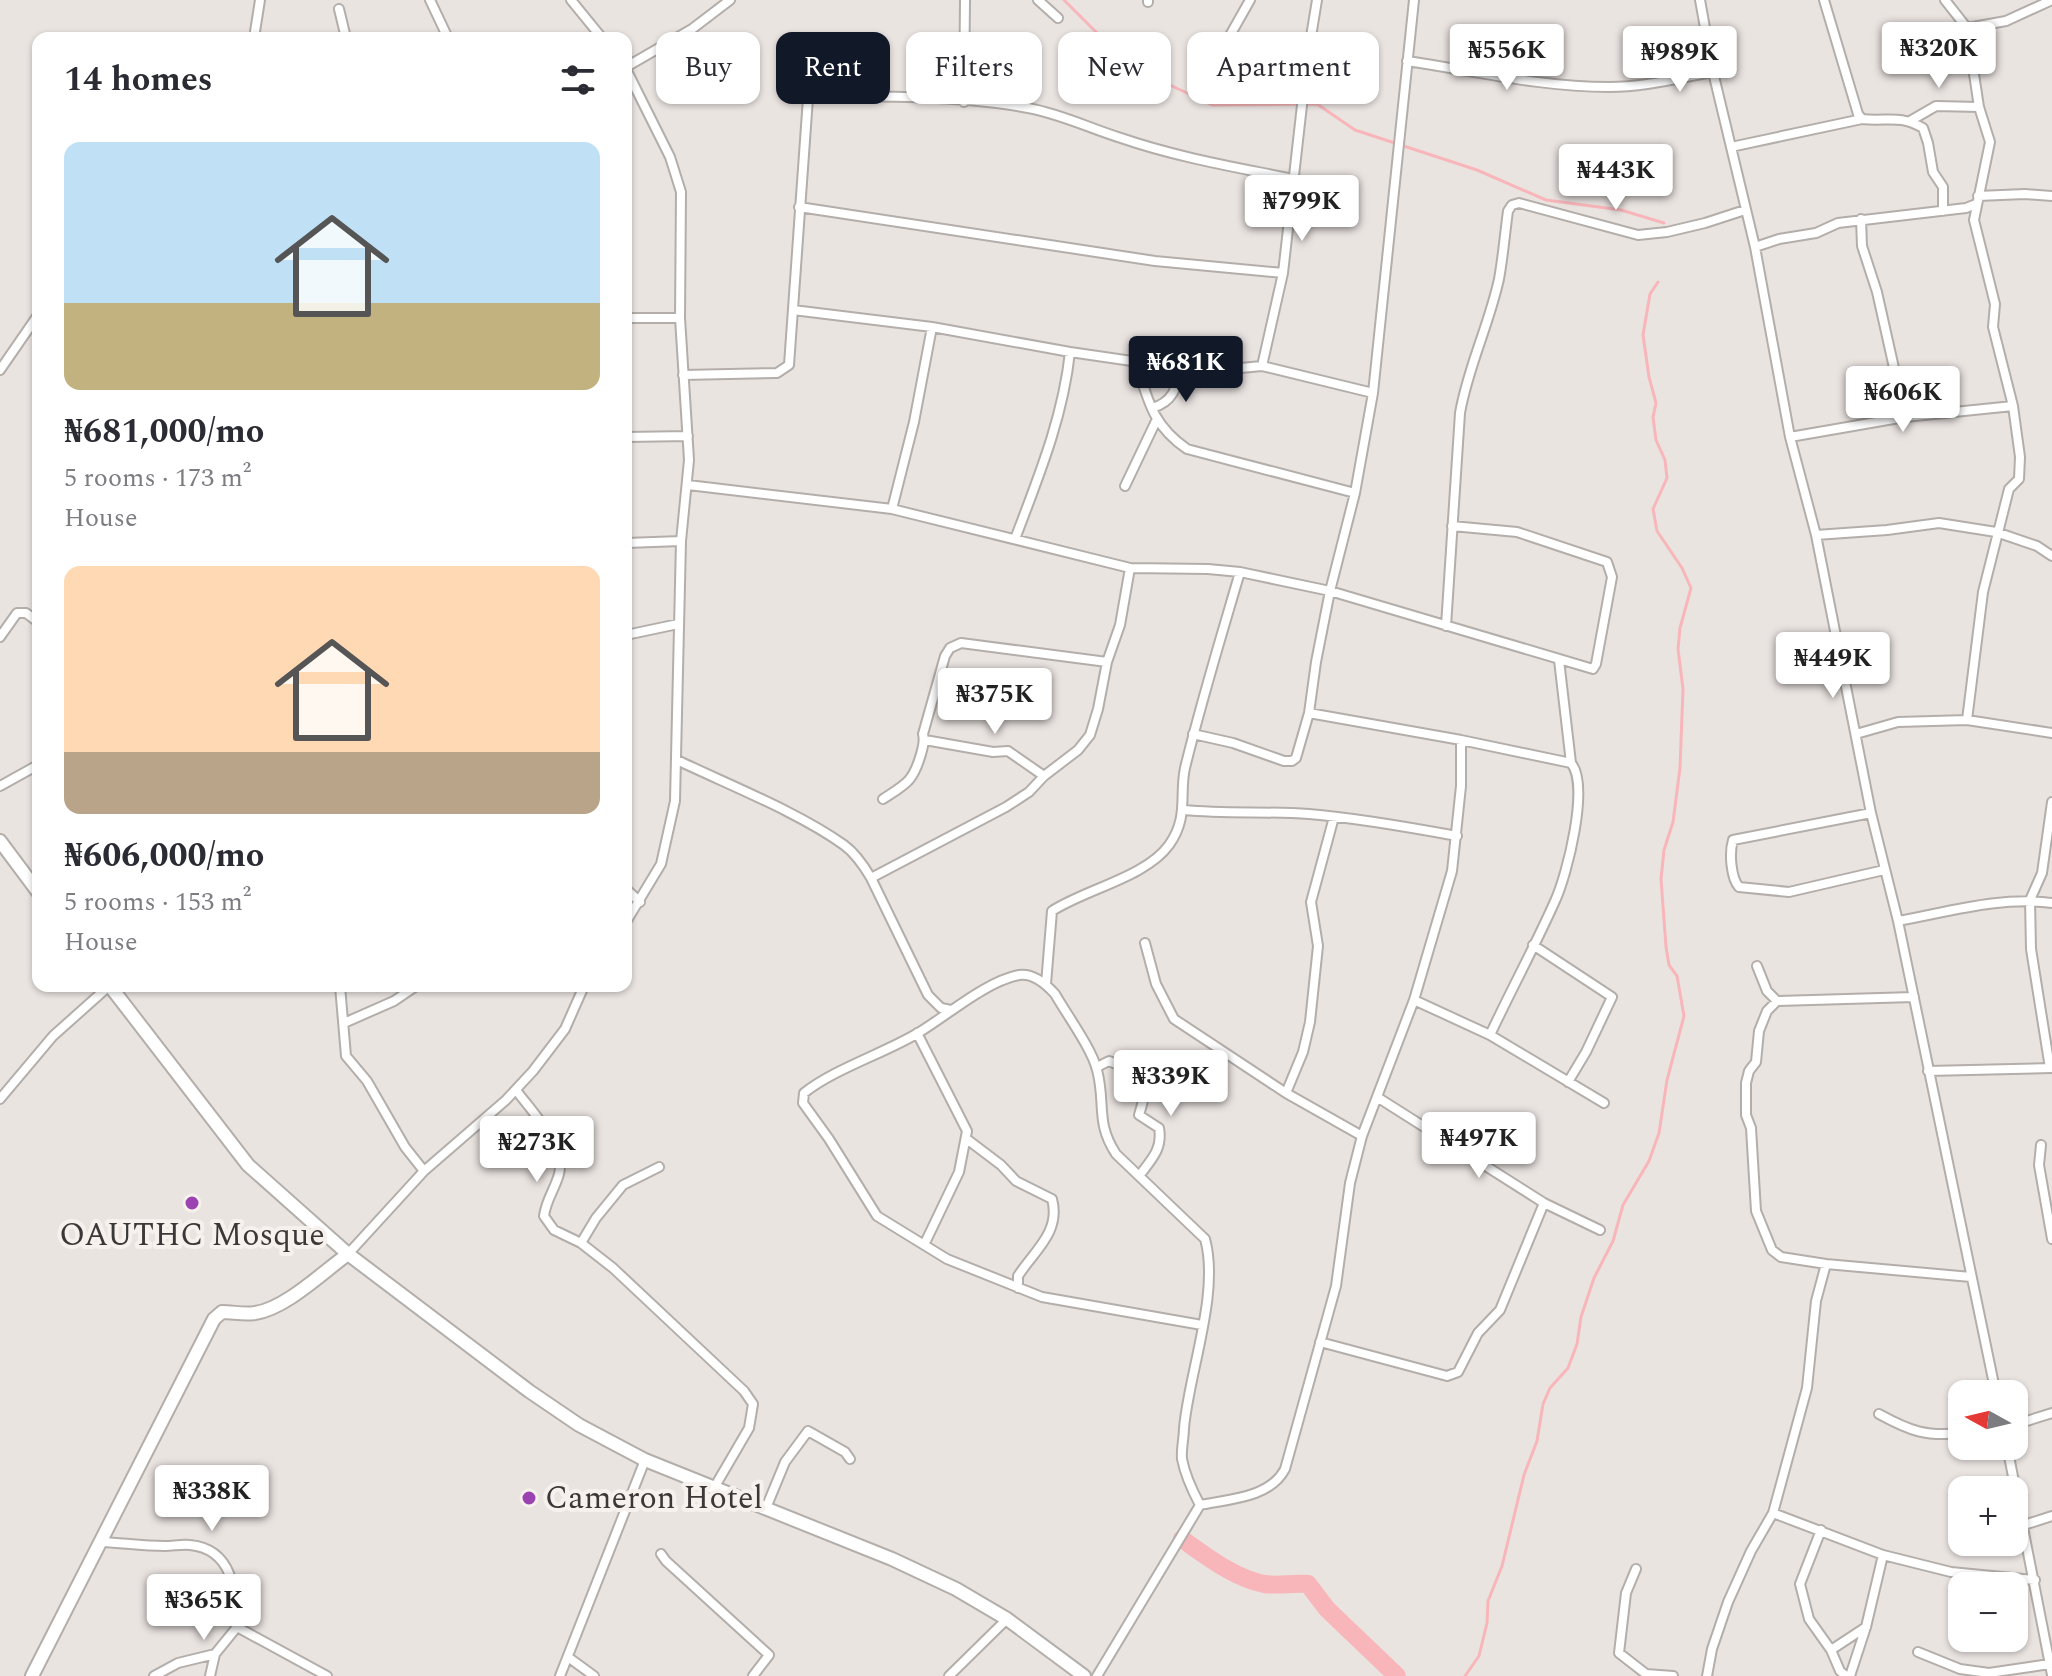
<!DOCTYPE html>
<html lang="en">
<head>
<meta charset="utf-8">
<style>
  body { margin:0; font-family:Spectral,serif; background:#f7f7f7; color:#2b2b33; height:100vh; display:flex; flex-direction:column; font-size:30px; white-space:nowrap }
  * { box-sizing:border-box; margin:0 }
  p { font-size:26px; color:#7c7c81 }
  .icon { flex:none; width:44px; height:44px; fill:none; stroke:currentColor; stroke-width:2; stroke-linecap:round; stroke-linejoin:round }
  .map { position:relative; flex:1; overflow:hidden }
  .side { position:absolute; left:32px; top:32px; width:600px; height:960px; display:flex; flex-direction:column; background:#fff; border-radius:16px; box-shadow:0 2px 6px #0004 }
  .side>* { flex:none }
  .guide { position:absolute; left:656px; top:32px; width:760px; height:72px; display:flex; gap:16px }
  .needle { width:52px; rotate:278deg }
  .controls { position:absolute; left:1948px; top:1380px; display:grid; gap:16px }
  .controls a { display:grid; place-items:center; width:80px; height:80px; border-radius:16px; background:#fff; box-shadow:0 2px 6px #0004; font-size:40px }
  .price { position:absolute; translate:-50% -68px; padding:0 18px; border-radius:8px; background:#fff; color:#222; font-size:26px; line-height:52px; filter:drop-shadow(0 2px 4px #0008) }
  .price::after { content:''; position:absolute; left:50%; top:48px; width:24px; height:18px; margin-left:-12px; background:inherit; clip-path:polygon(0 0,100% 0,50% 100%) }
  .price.current { background:#111827; color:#fff }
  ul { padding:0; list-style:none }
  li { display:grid; align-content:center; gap:16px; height:424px; padding:0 32px }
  li span { display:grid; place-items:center; height:248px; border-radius:16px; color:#555 }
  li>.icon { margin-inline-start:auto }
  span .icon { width:144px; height:144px; fill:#fffc; stroke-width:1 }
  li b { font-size:34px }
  h2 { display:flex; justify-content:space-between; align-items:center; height:96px; padding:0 32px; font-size:34px }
  .chip { padding:0 28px; border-radius:16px; background:#fff; box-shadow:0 2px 6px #0004; font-size:28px; line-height:72px }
  .chip.current { background:#111827; color:#fff }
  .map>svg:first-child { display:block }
</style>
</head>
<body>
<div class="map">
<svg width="2052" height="1676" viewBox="0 0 2052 1676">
  <rect width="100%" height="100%" fill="#eae4e1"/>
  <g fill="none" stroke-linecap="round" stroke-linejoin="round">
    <path stroke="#f8b6ba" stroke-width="3" d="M1064,0L1130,66L1212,105L1317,104L1355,130L1477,170L1546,200L1621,210L1664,223
      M1465,1676L1479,1656L1487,1623L1488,1601L1502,1566L1524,1475L1537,1441L1543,1404L1550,1388L1568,1368L1577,1344L1581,1317L1594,1278L1613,1241L1623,1205L1649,1161L1659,1133L1667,1080L1684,1016L1677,976L1669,965L1666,947L1661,879L1664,850L1673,822L1680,768L1683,689L1678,649L1680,628L1691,588L1682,568L1657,531L1653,509L1667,478L1665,460L1656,440L1653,417L1656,403L1649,377L1643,335L1650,294L1658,282"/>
    <path stroke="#f8b6ba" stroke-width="18" d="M1182,1539C1206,1556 1234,1578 1264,1584C1276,1586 1294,1583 1308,1584L1327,1609L1397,1676"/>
    <defs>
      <path id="street" d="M430,0L448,38
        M571,0L602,38
        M1038,0L1058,18
        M1700,0L1713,72L1755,247L1790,437L1816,535L1871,813L1898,921L1996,1394
        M1824,0L1858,114L1862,119C1888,122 1898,114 1923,128L1928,143L1933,172L1943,187V211
        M1945,0L1967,28L1979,107L1990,142L1974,220L1995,304L1993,327L2013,406L2020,457L2019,479L2009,489L1983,592L1967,720
        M1148,2V0
        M339,9L346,38
        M1967,28L2006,21L2052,0
        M254,38L260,0
        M1224,46L1250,0
        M1407,61C1474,71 1542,87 1609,87C1644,87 1679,78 1713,72
        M626,67L692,29L730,0
        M626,69L670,157L681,192L680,318L689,460L681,541L675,801L661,864L626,922
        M964,102L965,0
        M1910,121L1936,106L1979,107
        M1731,147L1862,119
        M1978,196L2025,194L2052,196
        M799,207L1155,261L1283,273
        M1861,219L1862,246L1877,292L1905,417
        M1755,247L1779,239L1816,233L1838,223L1966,208L1976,204
        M793,310L932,327L1070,352L1180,368L1230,369L1262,366L1373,393
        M626,318H680
        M1136,362C1148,400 1152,425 1187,449L1355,493
        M1262,366L1283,273L1307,61L1317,0
        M0,370L38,315
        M683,375L777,373L789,365L808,98C876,95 962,96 1028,108C1061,114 1089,128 1121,138C1176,157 1235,167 1293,179
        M1152,408C1173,402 1177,388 1180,368
        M626,437L688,436
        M1790,437L1905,417L2013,406
        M688,485L892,509L1130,568L1208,569L1240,572L1330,591L1593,669L1596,664L1612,577L1607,562L1517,532L1452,526
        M1125,486L1156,421
        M892,509L914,422L932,327
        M1816,535L1887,530L1939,523L1996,532L2037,546L2052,556
        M1015,539C1038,478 1063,418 1070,352
        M626,543L681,541
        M1446,626L1460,413C1468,367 1489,325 1499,279C1503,257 1505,233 1508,211L1512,205L1519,203L1638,235L1667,232L1705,223L1745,210
        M626,635L678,624
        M0,637L17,613H26L38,622
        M1309,713L1461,740L1571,763
        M1193,734L1233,743L1284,761H1292L1296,758L1309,713L1316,662L1330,591L1355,493L1373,393L1414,0
        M1856,734L1898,722L1967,720L2052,733
        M925,740L993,752L1008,751L1044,776
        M677,760C729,785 798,812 844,845C855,853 864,866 871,878L928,995L941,1008L951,1010
        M0,786L38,765
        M883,799C906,784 913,782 921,754C923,746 925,742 923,734L945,656L950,648L961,643L1107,662
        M1184,810C1226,814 1267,811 1309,814C1358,818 1408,827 1457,836
        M1871,813L1733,840C1729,853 1731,878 1739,887L1789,892L1884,870
        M871,878L1006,807L1029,792L1044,776L1078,750L1090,735L1098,709L1107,662L1120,625L1130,568
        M626,889L640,902
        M1898,921C1948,912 2001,896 2052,903
        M1145,943L1156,984L1174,1019L1286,1093L1362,1136
        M1533,945L1612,997L1586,1052L1568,1082
        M1757,966L1767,991L1777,1001L1914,997
        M1046,984L1052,911C1086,889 1146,877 1169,845C1189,817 1179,795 1185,768C1201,702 1221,637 1240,572
        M340,986L346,1056L367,1081L405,1147L424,1171
        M1414,1000L1490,1035L1604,1103
        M1777,1001L1767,1011L1759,1031L1756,1062L1749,1071L1746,1083V1115L1751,1128L1756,1211L1772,1250L1781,1257L1826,1264L1971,1277
        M344,1023L394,1001L416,986
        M917,1033L967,1131L959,1172L925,1243
        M1490,1035C1511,990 1535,946 1555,901C1567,875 1590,785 1571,763L1559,660
        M1097,1067L1109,1061C1146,1077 1152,1072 1139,1115L1159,1128C1163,1149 1151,1160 1139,1176
        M2050,1068L2031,949L2030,900L2042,873L2052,802
        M1928,1071L2052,1068
        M516,1090C532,1112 566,1146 559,1174C555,1189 546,1200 544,1216L554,1230L581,1243L613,1268L744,1391L753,1404L749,1428L714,1488
        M1286,1093L1303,1052L1310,1022L1318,946L1311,902L1334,817
        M1377,1097L1544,1203L1600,1230
        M0,1099L53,1036L109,986
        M968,1140L1001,1165L1016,1181L1052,1199C1061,1232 1034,1251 1018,1276V1288
        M2041,1145L2039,1165L2052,1239
        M581,1243L596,1218L623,1185L659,1167
        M348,1254L424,1171L506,1100L533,1071L565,1029L584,986
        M1320,1342L1447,1376L1458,1372L1478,1333L1500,1310L1544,1203
        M1879,1414C1910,1431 1926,1437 1962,1433
        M2014,1425L2052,1413
        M2007,1446L2052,1675
        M1200,1505C1192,1490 1185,1475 1182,1459C1181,1449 1184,1438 1184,1428C1189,1372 1220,1293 1205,1239L1116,1154C1095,1122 1106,1103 1097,1070C1092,1049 1067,1015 1055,994C1046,984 1033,973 1019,975C985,982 948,1015 918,1033C885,1053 834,1069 804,1093L803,1103L829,1139L877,1216L947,1259L1042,1297L1202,1325
        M766,1508L785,1462L808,1431L845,1452L850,1459
        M1773,1513L1883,1555L1951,1572L2035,1580
        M2024,1525L2052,1516
        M1821,1530L1800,1584L1809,1619L1831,1650L1840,1671L1846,1676
        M103,1542C123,1543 144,1546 165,1546C173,1546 182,1544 190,1545C233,1549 236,1591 237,1627L215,1654L210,1676
        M661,1554L666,1561L769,1655L753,1676
        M1636,1569L1626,1593L1619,1653L1646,1674L1673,1676
        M237,1627L327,1676
        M1831,1650L1866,1627
        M1918,1652L1960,1669L1989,1673L2050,1664
        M568,1657L594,1676
        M154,1676L178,1663L215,1654
        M560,1676L645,1460
        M949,1676L1007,1619
        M1097,1676L1200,1505C1229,1499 1270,1498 1285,1469L1336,1286L1350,1183L1362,1136L1414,1000L1452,871L1461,786V740
        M1707,1676L1712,1649L1728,1602L1751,1551L1773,1513L1807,1388L1816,1301L1826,1264
        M1850,1676L1866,1627L1883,1555"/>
      <path id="secondary" d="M32,1676L214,1319L222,1312C233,1312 244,1315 255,1313C285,1309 323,1272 348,1254"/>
      <path id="primary" d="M0,841L38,892
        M110,986L248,1165L348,1254L529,1391L579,1425L645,1460L892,1559L956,1589L1007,1619L1084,1676"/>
    </defs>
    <use href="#street" stroke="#b3aeaa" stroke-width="12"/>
    <use href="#secondary" stroke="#b3aeaa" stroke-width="16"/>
    <use href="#primary" stroke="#b3aeaa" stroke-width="16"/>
    <use href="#street" stroke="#fff" stroke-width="8"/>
    <use href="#secondary" stroke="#fff" stroke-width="12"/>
    <use href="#primary" stroke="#fff" stroke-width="12"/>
  </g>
  <g fill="#9b43b0" stroke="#f7f1ee" stroke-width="3">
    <circle cx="192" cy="1203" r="8"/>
    <circle cx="529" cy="1498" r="8"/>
  </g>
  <g text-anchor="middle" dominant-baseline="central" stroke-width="8" stroke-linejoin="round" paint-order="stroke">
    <g font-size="32" fill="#3b3837" stroke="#f7f1ee">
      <text x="192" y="1235">OAUTHC Mosque</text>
      <text x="545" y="1498" text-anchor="start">Cameron Hotel</text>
    </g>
  </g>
</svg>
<div class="controls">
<a><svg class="needle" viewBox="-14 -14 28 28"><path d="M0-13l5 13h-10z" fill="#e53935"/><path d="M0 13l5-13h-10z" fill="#7c7c81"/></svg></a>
<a>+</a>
<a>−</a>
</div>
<b class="price" style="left:1939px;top:90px">₦320K</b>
<b class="price" style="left:1507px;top:92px">₦556K</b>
<b class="price" style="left:1680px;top:94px">₦989K</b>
<b class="price" style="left:1616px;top:212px">₦443K</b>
<b class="price" style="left:1302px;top:243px">₦799K</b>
<b class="price current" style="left:1186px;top:404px">₦681K</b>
<b class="price" style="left:1903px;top:434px">₦606K</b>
<b class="price" style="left:1833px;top:700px">₦449K</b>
<b class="price" style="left:995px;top:736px">₦375K</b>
<b class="price" style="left:1171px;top:1118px">₦339K</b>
<b class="price" style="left:1479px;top:1180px">₦497K</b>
<b class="price" style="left:537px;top:1184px">₦273K</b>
<b class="price" style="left:212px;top:1533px">₦338K</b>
<b class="price" style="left:204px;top:1642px">₦365K</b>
<div class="guide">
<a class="chip">Buy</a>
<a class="chip current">Rent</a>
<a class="chip">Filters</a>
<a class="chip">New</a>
<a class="chip">Apartment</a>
</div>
<section class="side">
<h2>14 homes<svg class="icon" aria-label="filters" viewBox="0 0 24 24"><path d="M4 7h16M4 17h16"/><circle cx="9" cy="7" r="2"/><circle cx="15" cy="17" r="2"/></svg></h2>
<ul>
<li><span style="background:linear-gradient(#bfe0f5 65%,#c2b280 0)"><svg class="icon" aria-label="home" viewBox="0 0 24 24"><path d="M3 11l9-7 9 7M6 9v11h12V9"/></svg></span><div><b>₦681,000/mo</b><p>5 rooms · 173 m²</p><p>House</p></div></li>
<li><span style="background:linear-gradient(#ffd9b3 75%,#b9a48a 0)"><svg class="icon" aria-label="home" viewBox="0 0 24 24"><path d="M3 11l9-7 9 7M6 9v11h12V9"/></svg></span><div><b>₦606,000/mo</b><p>5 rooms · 153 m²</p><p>House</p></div></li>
</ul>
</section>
</div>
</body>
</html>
